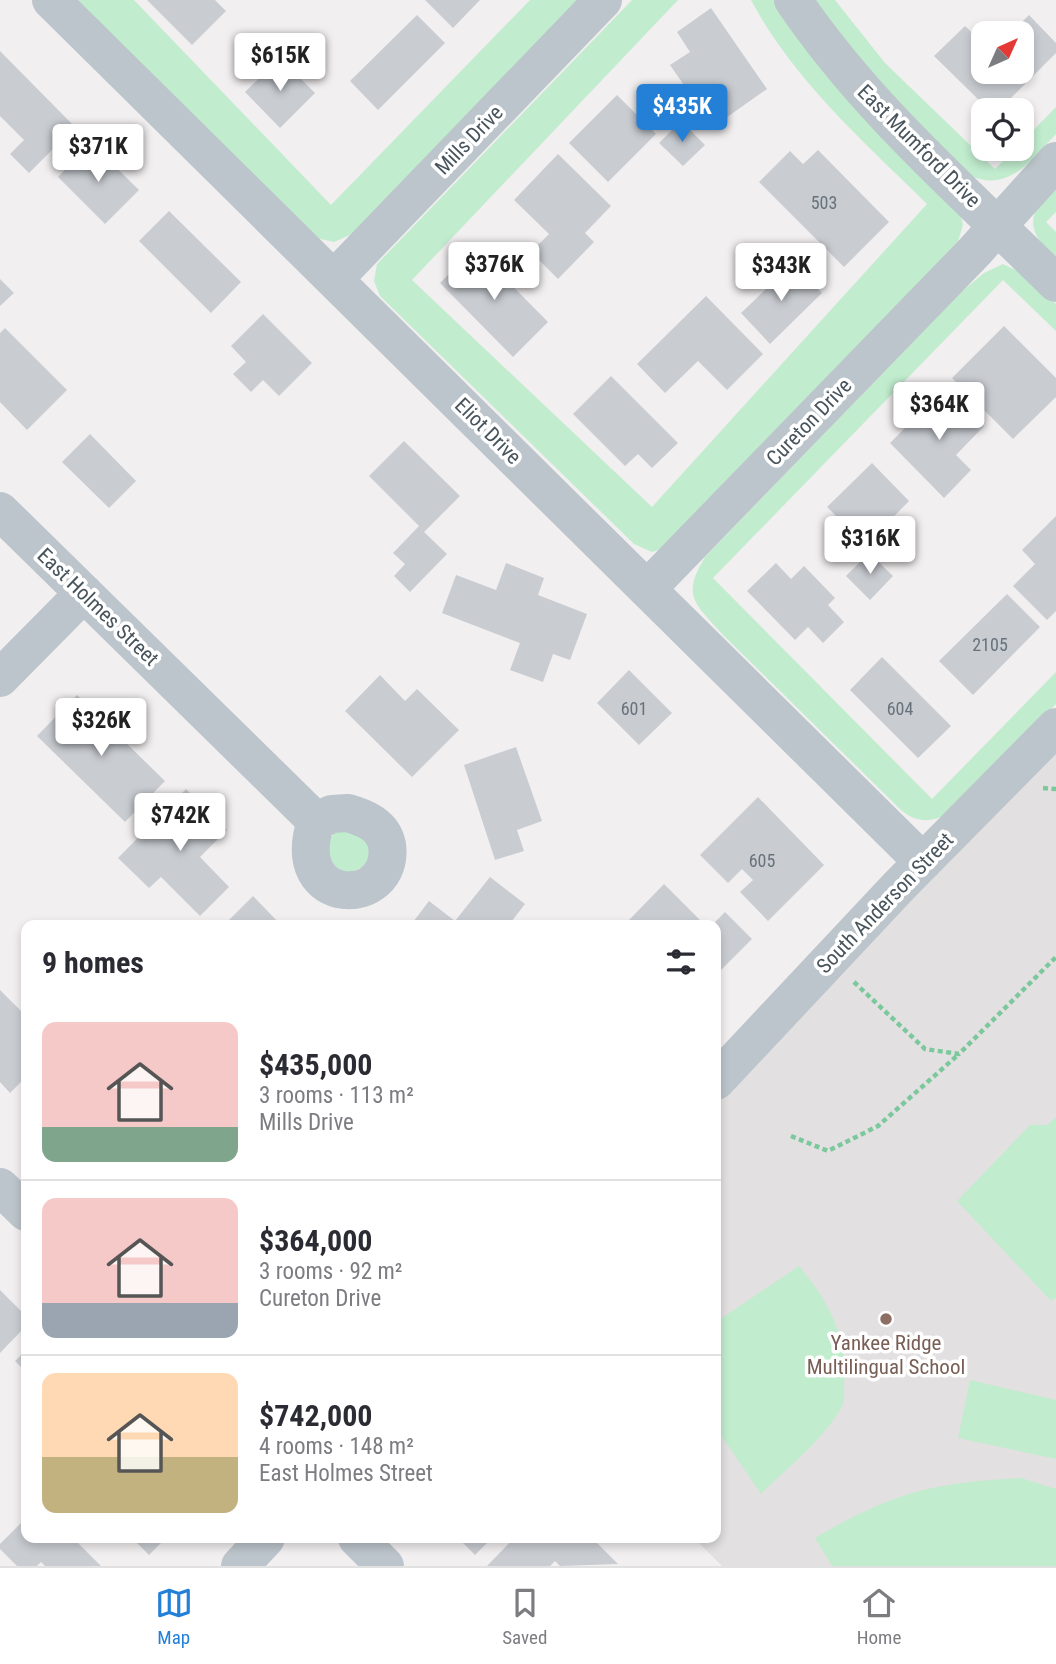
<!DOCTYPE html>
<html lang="en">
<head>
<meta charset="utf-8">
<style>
  body { margin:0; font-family:"Roboto Condensed",sans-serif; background:#f7f7f7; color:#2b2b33; height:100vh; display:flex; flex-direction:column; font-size:26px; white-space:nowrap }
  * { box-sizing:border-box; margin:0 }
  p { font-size:23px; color:#7c7c81 }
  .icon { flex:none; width:38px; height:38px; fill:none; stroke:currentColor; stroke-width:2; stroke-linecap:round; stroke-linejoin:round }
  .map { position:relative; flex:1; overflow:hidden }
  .drawer { position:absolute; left:21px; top:920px; width:700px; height:623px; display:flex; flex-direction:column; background:#fff; border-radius:14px; box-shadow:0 4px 10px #0003 }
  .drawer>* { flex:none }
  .needle { width:46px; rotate:45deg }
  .fabs { position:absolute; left:971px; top:21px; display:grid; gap:14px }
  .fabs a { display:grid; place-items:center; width:63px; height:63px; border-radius:14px; background:#fff; box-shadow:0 4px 10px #0003; font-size:35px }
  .price { position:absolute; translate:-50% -60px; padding:0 16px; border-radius:7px; background:#fff; color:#222; font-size:23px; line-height:46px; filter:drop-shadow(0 2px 4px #0008) }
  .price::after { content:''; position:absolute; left:50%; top:42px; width:21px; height:16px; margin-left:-10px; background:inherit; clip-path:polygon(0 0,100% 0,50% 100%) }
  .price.on { background:#2480d7; color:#fff }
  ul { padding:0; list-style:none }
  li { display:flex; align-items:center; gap:21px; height:175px; padding:0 21px }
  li+li { border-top:2px solid #e1e1e2 }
  li span { display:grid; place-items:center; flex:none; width:196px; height:140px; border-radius:14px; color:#555 }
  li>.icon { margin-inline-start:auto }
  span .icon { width:84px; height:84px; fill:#fffc; stroke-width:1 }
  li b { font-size:30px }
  h2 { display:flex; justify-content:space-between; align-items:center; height:84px; padding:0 21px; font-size:30px }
  .menu { display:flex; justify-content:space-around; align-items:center; height:98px; border-top:2px solid #e1e1e2; background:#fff; font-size:19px; color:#7c7c81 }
  .menu a { display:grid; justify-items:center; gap:4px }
  .menu .on { color:#2480d7 }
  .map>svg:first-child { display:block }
</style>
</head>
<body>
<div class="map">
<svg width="1056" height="1566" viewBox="0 0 1056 1566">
  <rect width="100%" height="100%" fill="#f2eff0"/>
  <path fill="#e3e0e1" d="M1056,747V1566H722L694,1538H716V1101Z"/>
  <path fill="#c1ecce" d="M76,0H134L331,205L530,0H581L361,230L334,242L308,236Z
    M632,0H678L412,280L652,507L927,204C863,141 794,81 751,0H775L960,212L963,225L958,241L668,547L652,552L634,544L380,296L374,281L377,264Z
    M811,0H835L885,63L995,169L1015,149H1022V142L1056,107V134C1032,159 1011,191 973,177L862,68Z
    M1056,183V212L1046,222L1056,232V263C1027,227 1024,219 1056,183Z
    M1003,264L1028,276L1056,304V331L1003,280L713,578L932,799L1056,672V704L946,815C929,823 915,822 901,810L723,635C695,603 681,597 705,557L960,293L984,273Z
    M354,825L382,856L340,879L325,846L336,830Z
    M1056,1117V1297L1051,1301L957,1201L1030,1125H1047Z
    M799,1266C830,1303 848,1338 844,1387C844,1393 845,1402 841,1408C822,1441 788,1467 761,1494L716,1428V1322Z
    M970,1380L1056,1400V1459L958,1438Z
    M1021,1478L1056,1489V1566H832L815,1538C891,1493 933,1482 1021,1478Z"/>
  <path fill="#c9cdd2" d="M147,0H215L226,11L192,45Z
    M425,0H480L453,28Z
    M711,8L767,89L713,127L670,65L690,52L677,32Z
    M417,15L445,43L378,110L350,81Z
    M1029,15L1056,43V53L999,110H989L934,56L965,26L984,44V72H1022V33H1011Z
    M0,51L75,127L29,173L10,154L24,140L0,116Z
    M280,58L315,93L280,128L245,92Z
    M617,95L656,134L608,182L569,143Z
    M681,121L705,145L683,166L659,143Z
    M91,143L139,190L105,224L58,177Z
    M818,150L889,222L844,267L759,182L790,151L803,164Z
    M558,154L611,206L585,233L594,242L558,279L531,252L549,234L514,200Z
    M169,211L241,282L211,313L139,241Z
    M475,248L548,322L513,357L440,283Z
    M793,263L822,293L770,344L741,313Z
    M0,279L14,293L0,306Z
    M706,296L763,354L727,390L698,361L665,393L637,364Z
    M263,314L312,363L279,396L263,380L251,392L233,374L246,362L231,346Z
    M1004,326L1056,378V397L1013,439L952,378Z
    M5,328L67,390L27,430L0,402V333Z
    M611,376L678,443L652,468L638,454L625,466L573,414Z
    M945,388L984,426L956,455L971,470L944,498L890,443Z
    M90,434L136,481L109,508L62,462Z
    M404,441L460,496L424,532L447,554L410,592L394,576L405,564L393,553L419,526L369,476Z
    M872,463L909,501L866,545L827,507Z
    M1056,516V611L1047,620L1013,586L1035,564L1022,550Z
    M869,553L893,576L870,600L846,576Z
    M506,563L544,578L538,595L587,614L570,660L553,654L543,682L510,670L520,643L442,613L456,575L496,590Z
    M776,563L791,579L804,566L835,598L828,605L844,622L823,643L808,627L795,640L747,591Z
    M1007,594L1040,627L973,695L939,661Z
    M882,657L951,726L918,758L850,690Z
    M629,670L672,713L639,745L597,703Z
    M380,675L405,701L417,689L459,730L412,777L345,711Z
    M77,695L165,781L125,822L37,736Z
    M516,747L542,821L517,830L524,851L495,860L464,765Z
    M186,789L227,830L200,857L229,887L200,916L161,877L149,888L118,858Z
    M758,797L824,865L768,921L740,892L753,880L742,869L728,883L700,855Z
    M490,877L525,904L508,926H410L429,901L455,921Z
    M664,884L706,926H634L629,920Z
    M253,896L282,926H223Z
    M725,912L752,939L716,975V926H711Z
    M0,990L26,1016V1077L10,1093L0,1082Z
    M0,1290L26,1316V1326L0,1353Z
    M26,1350V1372L15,1361Z
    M26,1518V1538H73L101,1566H45L41,1562L37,1566H17L0,1549V1544Z
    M132,1538H166L149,1555Z
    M458,1538H492L475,1555Z
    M514,1538H592L618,1564L560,1566L555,1561L550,1566H487Z"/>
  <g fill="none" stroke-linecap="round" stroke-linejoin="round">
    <path stroke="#7bc89c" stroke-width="4.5" stroke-dasharray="5 3.5" stroke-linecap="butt" d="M1043,788L1056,789
      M854,982L925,1049L959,1054L1056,957
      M791,1136L828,1151L878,1126L959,1054"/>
    <path stroke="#bcc5cb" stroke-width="38" d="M51,0L923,862
      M793,0C865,107 964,192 1056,283
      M334,279L603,0
      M0,511L316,821
      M647,589L975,251L1056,161
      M0,678L84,593
      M348,813C365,818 383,825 387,845C396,908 286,910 316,821L332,814Z
      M716,1081L899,886L1056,727
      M0,1187L26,1212
      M357,1538L385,1566
      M240,1566L266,1538"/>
  </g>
  <circle fill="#8d6e63" stroke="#fff" stroke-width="2.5" cx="886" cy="1319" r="7"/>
  <g text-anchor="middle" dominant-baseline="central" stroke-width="7" stroke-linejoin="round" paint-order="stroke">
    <g font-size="18" fill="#68727a">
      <text x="824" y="202">503</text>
      <text x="990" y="644">2105</text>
      <text x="634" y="708">601</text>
      <text x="900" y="708">604</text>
      <text x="762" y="860">605</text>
    </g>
    <g font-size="21" fill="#48545c" stroke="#fff">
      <text transform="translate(469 140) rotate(-46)">Mills Drive</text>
      <text transform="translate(919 146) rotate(45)">East Mumford Drive</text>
      <text transform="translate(809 422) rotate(-46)">Cureton Drive</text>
      <text transform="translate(488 431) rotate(45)">Eliot Drive</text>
      <text transform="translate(98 607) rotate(44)">East Holmes Street</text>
      <text transform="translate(885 903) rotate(-46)">South Anderson Street</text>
    </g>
    <g font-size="21" fill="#785e54" stroke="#fff">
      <text x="886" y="1343">Yankee Ridge<tspan x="886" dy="24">Multilingual School</tspan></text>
    </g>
  </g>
</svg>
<div class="fabs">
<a><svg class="needle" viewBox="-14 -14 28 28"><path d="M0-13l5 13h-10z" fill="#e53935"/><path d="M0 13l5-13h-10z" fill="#7c7c81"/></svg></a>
<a><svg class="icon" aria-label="locate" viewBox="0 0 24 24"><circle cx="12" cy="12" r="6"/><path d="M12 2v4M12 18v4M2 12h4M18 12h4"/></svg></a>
</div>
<b class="price" style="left:280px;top:93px">$615K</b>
<b class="price on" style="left:682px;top:144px">$435K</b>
<b class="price" style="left:98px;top:184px">$371K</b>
<b class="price" style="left:494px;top:302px">$376K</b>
<b class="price" style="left:781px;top:303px">$343K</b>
<b class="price" style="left:939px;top:442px">$364K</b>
<b class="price" style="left:870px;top:576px">$316K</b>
<b class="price" style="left:101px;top:758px">$326K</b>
<b class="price" style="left:180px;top:853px">$742K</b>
<section class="drawer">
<h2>9 homes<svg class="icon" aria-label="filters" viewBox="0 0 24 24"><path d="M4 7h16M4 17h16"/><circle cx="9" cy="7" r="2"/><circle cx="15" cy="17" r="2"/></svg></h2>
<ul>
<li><span style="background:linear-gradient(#f6c9c9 75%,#7fa58c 0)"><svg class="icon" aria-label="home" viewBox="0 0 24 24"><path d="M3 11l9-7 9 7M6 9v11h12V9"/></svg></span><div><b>$435,000</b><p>3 rooms · 113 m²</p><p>Mills Drive</p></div></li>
<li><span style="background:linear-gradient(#f6c9c9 75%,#9aa5b1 0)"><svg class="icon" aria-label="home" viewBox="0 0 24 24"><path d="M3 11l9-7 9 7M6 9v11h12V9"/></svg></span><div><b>$364,000</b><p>3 rooms · 92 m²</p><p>Cureton Drive</p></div></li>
<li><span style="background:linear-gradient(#ffd9b3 60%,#c2b280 0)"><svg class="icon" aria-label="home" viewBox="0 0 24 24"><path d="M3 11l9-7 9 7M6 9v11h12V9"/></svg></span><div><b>$742,000</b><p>4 rooms · 148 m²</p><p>East Holmes Street</p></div></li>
</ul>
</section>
</div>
<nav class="menu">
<a class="on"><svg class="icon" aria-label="map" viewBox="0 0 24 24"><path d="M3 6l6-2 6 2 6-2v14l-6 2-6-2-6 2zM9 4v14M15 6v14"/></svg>Map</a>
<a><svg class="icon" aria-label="saved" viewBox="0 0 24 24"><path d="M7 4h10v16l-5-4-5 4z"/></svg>Saved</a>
<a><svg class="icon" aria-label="home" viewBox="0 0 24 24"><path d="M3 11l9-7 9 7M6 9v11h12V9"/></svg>Home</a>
</nav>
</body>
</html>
